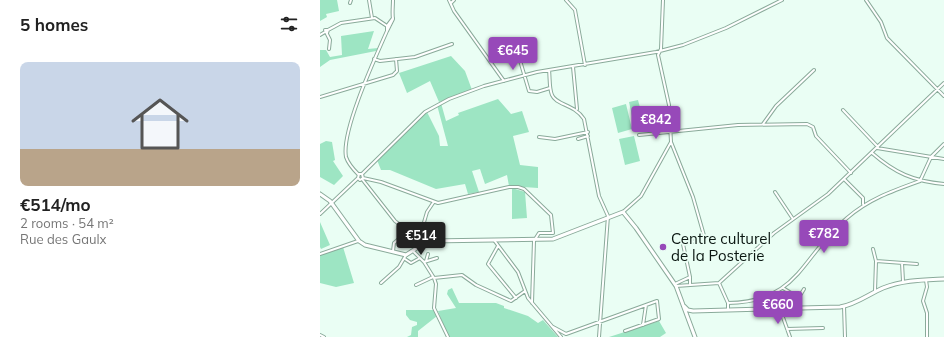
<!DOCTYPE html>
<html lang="en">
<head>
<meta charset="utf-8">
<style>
  body { margin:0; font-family:Mulish,sans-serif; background:#f6f6f6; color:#222; height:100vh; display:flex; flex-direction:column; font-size:15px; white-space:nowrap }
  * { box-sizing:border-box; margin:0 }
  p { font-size:13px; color:#767676 }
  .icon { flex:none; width:22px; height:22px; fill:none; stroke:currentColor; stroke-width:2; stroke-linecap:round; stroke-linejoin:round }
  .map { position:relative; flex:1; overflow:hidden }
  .side { display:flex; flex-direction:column; background:#fff; width:320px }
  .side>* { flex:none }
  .price { position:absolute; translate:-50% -34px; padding:0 9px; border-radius:4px; background:#9749b9; color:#fff; font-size:13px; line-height:26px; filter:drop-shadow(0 1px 2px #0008) }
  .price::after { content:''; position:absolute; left:50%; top:24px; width:12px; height:9px; margin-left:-6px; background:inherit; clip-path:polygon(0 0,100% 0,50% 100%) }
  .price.selected { background:#222; color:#fff }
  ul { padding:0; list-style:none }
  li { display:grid; align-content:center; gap:8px; height:212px; padding:0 20px }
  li+li { border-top:1px solid #e0e0e0 }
  li span { display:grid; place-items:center; height:124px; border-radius:8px; color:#555 }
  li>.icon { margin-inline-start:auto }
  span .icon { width:72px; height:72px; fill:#fffc; stroke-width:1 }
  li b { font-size:17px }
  h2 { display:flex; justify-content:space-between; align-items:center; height:48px; padding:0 20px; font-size:17px }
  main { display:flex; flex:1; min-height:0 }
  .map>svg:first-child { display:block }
</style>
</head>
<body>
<main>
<section class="side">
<h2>5 homes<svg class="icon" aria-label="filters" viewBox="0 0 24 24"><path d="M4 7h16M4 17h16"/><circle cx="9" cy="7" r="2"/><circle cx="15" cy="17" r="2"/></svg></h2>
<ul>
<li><span style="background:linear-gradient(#c9d6e8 70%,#b9a48a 0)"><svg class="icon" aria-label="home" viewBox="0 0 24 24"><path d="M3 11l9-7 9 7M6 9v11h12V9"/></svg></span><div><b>€514/mo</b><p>2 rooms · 54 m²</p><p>Rue des Gaulx</p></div></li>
</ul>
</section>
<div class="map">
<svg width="624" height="337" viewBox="0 0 624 337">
  <rect width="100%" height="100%" fill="#eafef4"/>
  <path fill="#9de5c3" d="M0,0H17L19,11L6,14L7,17L0,21Z
    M54,31L48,49L58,48L56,51L10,60L0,67V50H6L10,57L22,55L21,36Z
    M131,56L145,71L152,90L119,102L110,81L87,93L79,73Z
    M178,99L191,114L202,111L209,132L193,136L200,165L218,167V188L189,186L187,175L165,184L160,169L152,171L159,192L148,194L145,184L116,189L70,170H61L57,160L107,112L119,136L120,146H128L117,105L121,103L126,121L139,115L138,113Z
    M318,100L323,119L313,121L309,102Z
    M306,104L312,129L298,133L292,108Z
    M314,136L320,161L305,165L299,139Z
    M6,141L12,142L15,160L13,161L23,176L14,185L0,177V144Z
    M192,188L205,192L207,218L192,219Z
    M0,222L10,245L1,249L0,247Z
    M23,247L34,283L16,287L0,283V254Z
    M132,288L139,303H176L184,306V308L208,316L218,323L223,320L238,337H128L118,311L136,308L127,294L128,290Z
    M86,310H114L117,316L98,331V337H87L91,335L92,327L97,325V322L90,320L86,315Z
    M339,321L346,333L340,337H289Z"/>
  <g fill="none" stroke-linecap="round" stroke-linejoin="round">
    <defs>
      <path id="minor" d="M49,0L52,18
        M129,0L134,11L184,81
        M246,0L255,10L265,65
        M546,0L561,22L567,38L624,96
        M30,3L31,0
        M131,3L134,0
        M73,18L67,26V31L73,19C72,13 73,6 73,0
        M8,30L21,23L55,18L67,26L70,25
        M7,33L8,30H5L10,40L9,49
        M0,35L5,32
        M196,47L209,91L217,92L230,88
        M54,59L60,61L95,57L132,44
        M253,67L257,109
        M229,70C230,78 229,88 232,95C236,105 254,104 264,119L279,196L288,216L279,337
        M0,97L73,75L77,71L76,59
        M523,110L558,147
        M443,124L456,106L494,70
        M319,135L418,125L487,124L493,127L496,136L531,173
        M219,137L235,139L268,132
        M258,139L268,136
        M351,142L373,197L385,239L363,244L370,277V285
        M557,148L624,159
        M552,153C575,173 593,181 624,184
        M38,174C34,170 28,163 26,157C21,131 56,56 67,31
        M42,174L105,112L129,99L164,86L217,72L336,52L363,45L406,28L462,0
        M43,178L42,174H39L38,178L40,180L43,178L61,182L118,203L189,187H198L204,189L231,215L233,233H219L214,241L212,303
        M42,179L75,221L88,231L111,241
        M524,179L543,198V204
        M455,192L473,219
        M303,212L321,196L351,142L349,105L338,55L341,49L343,0
        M0,214L38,178
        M100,236L107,212L113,203
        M174,240L198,272L208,298L241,337
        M178,246L168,264L196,298
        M553,249L556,261L555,291
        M73,251L74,243L88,231
        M94,252L104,262L114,278L116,284L114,308L128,337
        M0,254L38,241
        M85,259L91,263L100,258
        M106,261L108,254
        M556,261L597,264
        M104,262L117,258
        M582,263L583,281
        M114,278L142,275L156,285L191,301L205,291
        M606,280L607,287L603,301L607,313V337
        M61,283L79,267L86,255
        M399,283L454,233L508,194L624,83
        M399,283L408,303V310
        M355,284L370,277
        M96,285L113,277
        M356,286L399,283
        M463,288L471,293L481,294L484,289
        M451,294L452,309
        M408,303C480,302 481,256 527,218C549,199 572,191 600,181L611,157L624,144
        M524,306L525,337
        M460,309L470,337
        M323,325L326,305
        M233,327L246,334
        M467,329L503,328
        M246,334L337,301L339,319L305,331
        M0,335L4,337"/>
      <path id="major" d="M0,194L10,201L39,241L45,245L86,255L106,242L111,241L233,239L303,212L316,228L356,286L375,337
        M364,306L368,310L373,311L520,307C535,305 549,294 563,288C583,280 602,280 624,279"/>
    </defs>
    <use href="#minor" stroke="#8aaa9a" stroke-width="4"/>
    <use href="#major" stroke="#8aaa9a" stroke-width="5"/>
    <use href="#minor" stroke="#fff" stroke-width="2"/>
    <use href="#major" stroke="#fff" stroke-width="3"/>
  </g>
  <circle fill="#9749b9" stroke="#eafef4" stroke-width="1.5" cx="343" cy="247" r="4"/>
  <g text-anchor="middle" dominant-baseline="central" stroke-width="3.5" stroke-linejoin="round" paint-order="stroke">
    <g font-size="15" fill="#0a1611" stroke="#eafef4" text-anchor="start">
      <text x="351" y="238">Centre culturel<tspan x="351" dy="17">de la Posterie</tspan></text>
    </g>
  </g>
</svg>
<b class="price" style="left:193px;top:71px">€645</b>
<b class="price" style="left:336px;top:140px">€842</b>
<b class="price" style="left:504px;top:254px">€782</b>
<b class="price selected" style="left:101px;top:256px">€514</b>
<b class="price" style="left:458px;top:325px">€660</b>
</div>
</main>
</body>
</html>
